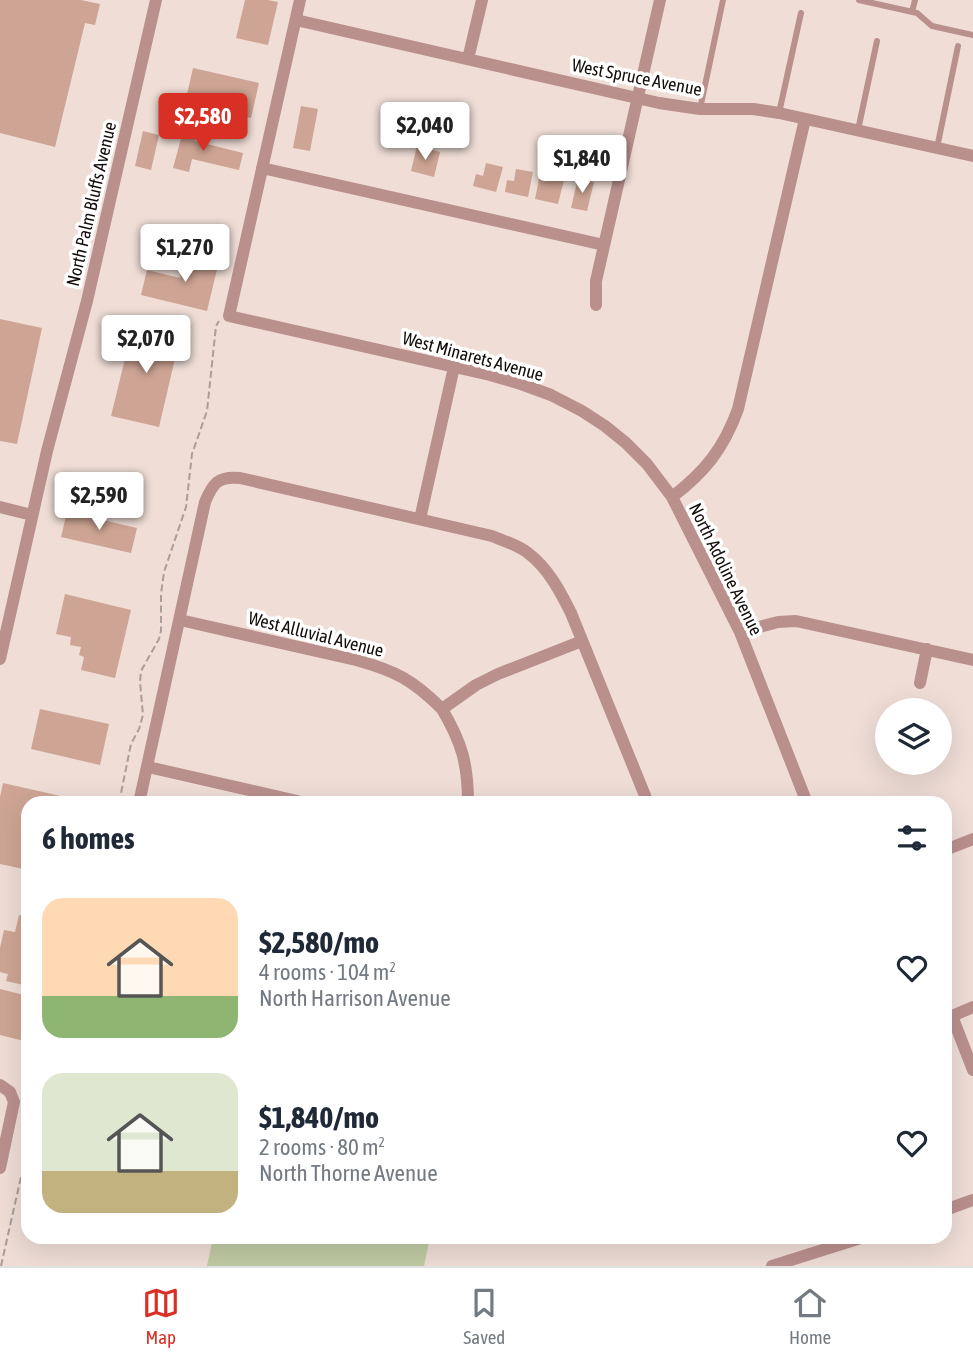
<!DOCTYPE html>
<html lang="en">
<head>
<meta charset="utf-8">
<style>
  body { margin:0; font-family:"Asap Condensed",sans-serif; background:#f2f2f3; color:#1f2937; height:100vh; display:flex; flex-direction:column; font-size:26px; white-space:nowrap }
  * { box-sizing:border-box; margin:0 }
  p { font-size:23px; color:#747a83 }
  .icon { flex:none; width:38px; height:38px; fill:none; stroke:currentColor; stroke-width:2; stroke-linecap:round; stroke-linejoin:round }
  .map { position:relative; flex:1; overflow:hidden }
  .details { position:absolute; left:21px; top:796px; width:931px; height:448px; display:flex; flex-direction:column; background:#fff; border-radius:21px; box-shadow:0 7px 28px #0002 }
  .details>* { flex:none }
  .fabs { position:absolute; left:875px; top:698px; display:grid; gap:14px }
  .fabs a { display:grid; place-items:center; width:77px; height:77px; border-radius:50%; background:#fff; box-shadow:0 7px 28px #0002; font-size:35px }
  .price { position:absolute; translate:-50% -60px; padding:0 16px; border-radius:7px; background:#fff; color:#222; font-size:23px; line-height:46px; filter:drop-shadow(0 2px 4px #0008) }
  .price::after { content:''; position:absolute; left:50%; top:42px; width:21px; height:16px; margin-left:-10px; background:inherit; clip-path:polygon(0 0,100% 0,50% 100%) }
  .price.on { background:#d93025; color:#fff }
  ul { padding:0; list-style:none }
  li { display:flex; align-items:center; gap:21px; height:175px; padding:0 21px }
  li span { display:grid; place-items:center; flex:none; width:196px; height:140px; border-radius:21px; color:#555 }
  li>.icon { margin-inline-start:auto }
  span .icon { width:84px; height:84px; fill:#fffc; stroke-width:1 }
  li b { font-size:30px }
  h2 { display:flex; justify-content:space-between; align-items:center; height:84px; padding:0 21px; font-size:30px }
  .tabs { display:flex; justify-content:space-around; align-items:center; height:98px; border-top:2px solid #e0e1e3; background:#fff; font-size:19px; color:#747a83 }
  .tabs a { display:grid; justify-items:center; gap:4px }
  .tabs .on { color:#d93025 }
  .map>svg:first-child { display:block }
</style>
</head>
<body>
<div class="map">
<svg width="973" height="1266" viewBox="0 0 973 1266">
  <rect width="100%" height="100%" fill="#efddd6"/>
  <path fill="#c0caa3" d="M213,1237H430L424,1266H207Z"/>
  <path fill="#cea594" d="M0,0H81L100,4L95,25L85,23L55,147L0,133Z
    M245,0H268L278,2L268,45L236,38Z
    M193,68L259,83L251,118L185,103Z
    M301,106L318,109L310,151L293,148Z
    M185,124L198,127L195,141L243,153L239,170L192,159L189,172L173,168Z
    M143,131L159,135L151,170L135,166Z
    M417,146L440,152L434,177L411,171Z
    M486,163L503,167L496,192L473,186L476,174L483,176Z
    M516,169L533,172L528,197L505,192L507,180L514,181Z
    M540,174L564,180L558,204L535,199Z
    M578,178L594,182L587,211L571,208Z
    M148,224L195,235L194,240L204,243L209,224L222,226L215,255L144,239Z
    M186,253L219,261L207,311L141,295L147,270L180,278Z
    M0,319L42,328L17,444L0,441Z
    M134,322L181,333L159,427L111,416Z
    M67,512L137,528L131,553L61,537Z
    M65,594L131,610L115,678L81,670L84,657L79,655L81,647L70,645L71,637L56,634Z
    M40,709L109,724L100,765L31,749Z
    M3,783L65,797L64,803H28V870L0,864V797Z
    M19,915L28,917V986L6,981L8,974L0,972V948L4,930L15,932Z
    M0,989L28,996V1042L0,1035Z"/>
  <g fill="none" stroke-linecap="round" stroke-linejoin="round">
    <path stroke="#ab9d97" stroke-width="2" stroke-dasharray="7 3.5" stroke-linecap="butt" d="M119,803L131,744L139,729L143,715L140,682L141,671L159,639L161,631V594L164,572L186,507L192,454L207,411L216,326L219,321
      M1,1266L23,1168L28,1158"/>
    <path stroke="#ba908d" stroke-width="6" d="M859,0L917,13L932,26L973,35
      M912,12L915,0
      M700,109L723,0
      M779,113L801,13
      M858,130L877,41
      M937,148L958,46"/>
    <path stroke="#ba908d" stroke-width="12" d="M300,0L229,316L490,375L521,384L551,395L582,411L605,426L626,443L647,464L672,497L740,632L807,803
      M296,20L659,103L700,109H753L779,113L973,156
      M468,59L482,0
      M262,168L604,245
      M596,305V281L660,0
      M672,497C705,472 724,448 738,409L805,119
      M0,507L32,515
      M420,519L454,367
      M180,620L356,660C396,671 413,680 442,709L476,685L498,674L582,641
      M740,632L778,622L796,621L973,660
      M0,659L47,451L87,301L156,0
      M920,683L927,649
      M442,709C462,743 468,764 468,803
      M148,767L306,803
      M139,803L205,502C213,483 218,476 240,478L492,536C504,541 518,545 528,553C548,568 560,591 571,613L648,803
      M945,850L973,839
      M952,1016L973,1070
      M945,1019L973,1007
      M0,1085L10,1092L14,1102L0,1168
      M945,1210L973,1200
      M772,1266L864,1237"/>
  </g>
  <g text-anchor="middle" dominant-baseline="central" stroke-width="7" stroke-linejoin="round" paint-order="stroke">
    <g font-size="18" fill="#120d0a" stroke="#fff">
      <text transform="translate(637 77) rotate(11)">West Spruce Avenue</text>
      <text transform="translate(91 204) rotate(-77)">North Palm Bluffs Avenue</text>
      <text transform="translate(473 356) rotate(15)">West Minarets Avenue</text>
      <text transform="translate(726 569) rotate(64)">North Adoline Avenue</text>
      <text transform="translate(316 634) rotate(14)">West Alluvial Avenue</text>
    </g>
  </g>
</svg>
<div class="fabs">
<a><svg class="icon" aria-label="layers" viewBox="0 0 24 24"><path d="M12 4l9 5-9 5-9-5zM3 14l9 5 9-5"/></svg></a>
</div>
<b class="price on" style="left:203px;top:153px">$2,580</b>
<b class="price" style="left:425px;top:162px">$2,040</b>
<b class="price" style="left:582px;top:195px">$1,840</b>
<b class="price" style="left:185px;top:284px">$1,270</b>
<b class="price" style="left:146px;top:375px">$2,070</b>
<b class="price" style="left:99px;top:532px">$2,590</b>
<section class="details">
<h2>6 homes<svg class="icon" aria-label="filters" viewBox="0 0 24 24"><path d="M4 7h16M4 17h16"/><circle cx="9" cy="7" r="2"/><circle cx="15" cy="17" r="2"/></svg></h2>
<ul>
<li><span style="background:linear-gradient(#ffd9b3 70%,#8fb573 0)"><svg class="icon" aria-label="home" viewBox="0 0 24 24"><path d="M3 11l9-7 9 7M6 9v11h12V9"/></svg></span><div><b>$2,580/mo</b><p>4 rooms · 104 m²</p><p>North Harrison Avenue</p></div><svg class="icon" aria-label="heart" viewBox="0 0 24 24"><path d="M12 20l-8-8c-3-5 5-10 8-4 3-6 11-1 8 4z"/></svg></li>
<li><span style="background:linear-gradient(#dfe7d0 70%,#c2b280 0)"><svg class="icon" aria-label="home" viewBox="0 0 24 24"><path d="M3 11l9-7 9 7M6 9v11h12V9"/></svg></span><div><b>$1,840/mo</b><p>2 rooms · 80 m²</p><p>North Thorne Avenue</p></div><svg class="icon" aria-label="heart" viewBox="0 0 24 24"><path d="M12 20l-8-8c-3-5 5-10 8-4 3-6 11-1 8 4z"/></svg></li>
</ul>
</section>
</div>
<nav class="tabs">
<a class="on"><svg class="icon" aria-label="map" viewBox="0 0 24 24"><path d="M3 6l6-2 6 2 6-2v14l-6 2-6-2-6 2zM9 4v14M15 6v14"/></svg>Map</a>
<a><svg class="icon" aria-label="saved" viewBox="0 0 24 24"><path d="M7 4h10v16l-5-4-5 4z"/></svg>Saved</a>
<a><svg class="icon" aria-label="home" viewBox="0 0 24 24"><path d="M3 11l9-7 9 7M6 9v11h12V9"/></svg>Home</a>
</nav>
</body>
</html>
